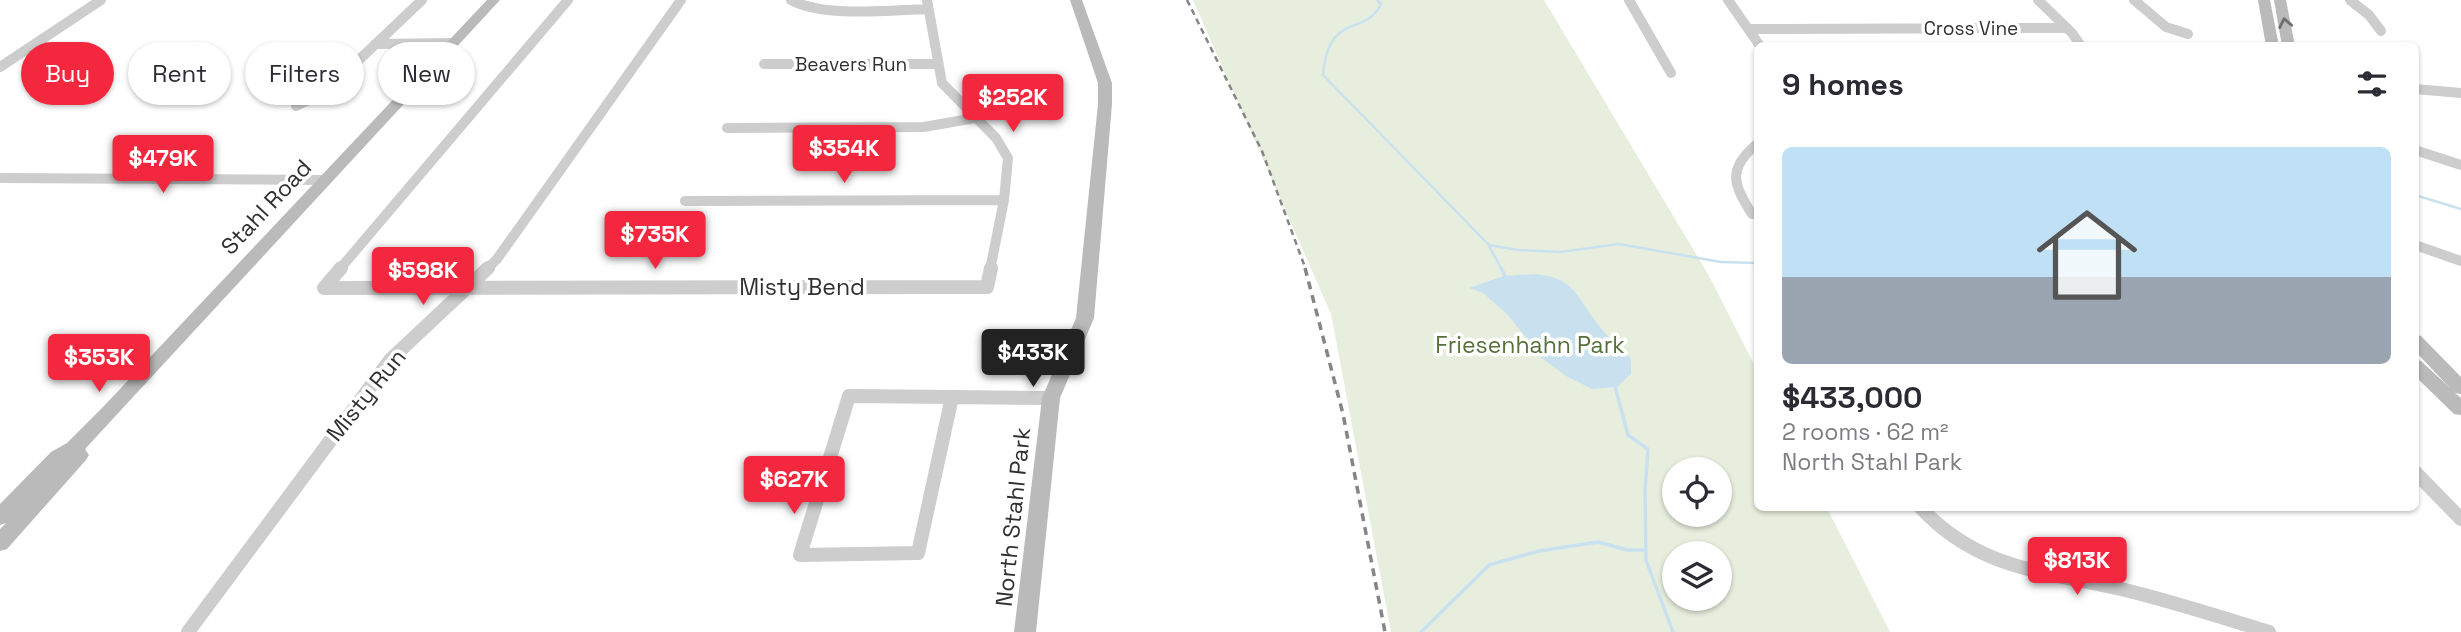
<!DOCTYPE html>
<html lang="en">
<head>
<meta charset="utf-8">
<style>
  body { margin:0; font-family:"Space Grotesk",sans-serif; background:#f2f2f3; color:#2b2b33; height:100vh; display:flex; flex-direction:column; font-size:26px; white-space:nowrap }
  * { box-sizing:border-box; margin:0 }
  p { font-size:23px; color:#7c7c81 }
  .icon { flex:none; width:38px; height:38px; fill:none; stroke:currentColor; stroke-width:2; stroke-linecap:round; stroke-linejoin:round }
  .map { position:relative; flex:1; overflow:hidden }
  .panel { position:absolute; left:1754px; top:42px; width:665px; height:469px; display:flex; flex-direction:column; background:#fff; border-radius:10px; box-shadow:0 2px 5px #0004 }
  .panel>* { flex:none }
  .guide { position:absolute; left:21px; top:42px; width:665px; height:63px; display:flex; gap:14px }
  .fabs { position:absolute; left:1662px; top:457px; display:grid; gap:14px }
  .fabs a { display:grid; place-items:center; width:70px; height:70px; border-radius:50%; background:#fff; box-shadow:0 2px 5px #0004; font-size:35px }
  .price { position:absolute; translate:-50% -60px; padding:0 16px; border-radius:7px; background:#f3273d; color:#fff; font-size:23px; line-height:46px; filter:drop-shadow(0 2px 4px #0008) }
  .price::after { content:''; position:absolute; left:50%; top:42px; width:21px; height:16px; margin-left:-10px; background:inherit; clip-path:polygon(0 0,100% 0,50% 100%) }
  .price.active { background:#222; color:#fff }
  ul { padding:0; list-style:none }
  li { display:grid; align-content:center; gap:14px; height:371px; padding:0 28px }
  li span { display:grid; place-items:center; height:217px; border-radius:10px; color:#555 }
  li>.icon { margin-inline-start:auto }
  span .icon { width:126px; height:126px; fill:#fffc; stroke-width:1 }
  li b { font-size:30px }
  h2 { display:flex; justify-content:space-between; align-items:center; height:84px; padding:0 28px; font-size:30px }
  .tag { padding:0 24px; border-radius:32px; background:#fff; box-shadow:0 2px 5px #0004; font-size:24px; line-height:63px }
  .tag.active { background:#f3273d; color:#fff }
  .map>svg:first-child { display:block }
</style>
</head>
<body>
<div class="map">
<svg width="2461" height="632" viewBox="0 0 2461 632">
  <rect width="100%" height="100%" fill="#fff"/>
  <path fill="#e7eedd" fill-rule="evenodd" d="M1193,0H1544L1708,274L1757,370V508H1827L1890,632H1391L1331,314ZM1675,469H1720V514H1675ZM1675,553H1720V598H1675Z"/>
  <path fill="#c9e1ef" d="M1535,274C1574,278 1575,294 1597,323C1606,336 1620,347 1631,359V374L1617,387L1592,389L1566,376L1536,354L1532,345L1507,314L1483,293L1469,288L1504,276Z"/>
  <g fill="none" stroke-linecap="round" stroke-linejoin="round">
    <path stroke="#c9e1ef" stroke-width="2.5" d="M1377,0L1381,4C1364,38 1329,10 1323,75L1488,244L1502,270
      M2415,195L2461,209
      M1489,245L1518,250L1560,252L1619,244L1721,262L1757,263"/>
    <path stroke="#c9e1ef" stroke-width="3.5" d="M1501,268L1507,280
      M1615,386L1628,435L1648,449L1645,491L1646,560L1673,632
      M1421,632L1489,565L1539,551L1598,542L1627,550H1646"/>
    <path stroke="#cdcdcd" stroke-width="10" d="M791,0C825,18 890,10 928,9
      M927,0L942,83L996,138L1008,158L1004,200L990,270
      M1629,0L1671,73
      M1728,0L1760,46
      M2038,0L2072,33L2081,46
      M2134,0L2166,27L2188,34
      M2350,0L2369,15L2381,31
      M1749,29L2067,28
      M375,44L453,43
      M764,64H938
      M0,67L101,0
      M2415,89L2461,93
      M296,106L324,93L422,0
      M727,128L924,127L975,118
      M1757,144C1727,169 1733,184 1752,214H1757
      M2415,150L2461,165
      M0,178L325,180
      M685,201L1004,200
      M2415,245L2461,261
      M339,270L568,0
      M486,270L497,259L681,0"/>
    <path stroke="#cdcdcd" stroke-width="14" d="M324,288L987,287L991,268
      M324,288L341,268
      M849,396L952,397L918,553L800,555Z
      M952,397L1051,398
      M2415,472L2461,519
      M1921,508C1980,571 2046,571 2125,590C2174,602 2221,617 2269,632
      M188,632L391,359L488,268"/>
    <path fill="#bababa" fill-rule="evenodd" d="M487,0H500L85,449L89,455L86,460L7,549L0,551V529L6,523L0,525V504L51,452L67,443L103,407Z
      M1070,0H1082L1112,83V104L1094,318L1060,398L1036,632H1014L1042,398L1076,318L1098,104V83Z
      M2258,0H2270L2279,46H2266Z
      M2274,0H2286L2295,46H2282Z
      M2415,334L2421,336L2461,377V394L2455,393L2461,398V415L2454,414L2415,376V359L2421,361L2449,387L2415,351Z"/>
    <path stroke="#858585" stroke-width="2.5" stroke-dasharray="6 4.5" stroke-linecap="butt" d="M1187,0L1262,151L1306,270"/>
    <path stroke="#858585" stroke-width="3.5" stroke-dasharray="8 6" stroke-linecap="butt" d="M1305,268L1343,414L1385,632"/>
  </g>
  <defs><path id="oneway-chevron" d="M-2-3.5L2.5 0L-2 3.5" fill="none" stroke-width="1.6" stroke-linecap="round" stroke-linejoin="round" transform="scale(1.75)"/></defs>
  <use stroke="#6e6e6e" href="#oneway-chevron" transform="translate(2285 23) rotate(-101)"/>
  <g text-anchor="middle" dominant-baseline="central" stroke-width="7" stroke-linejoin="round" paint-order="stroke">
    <g font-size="19" fill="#303030" stroke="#fff">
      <text x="1971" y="28">Cross Vine</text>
      <text x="851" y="64">Beavers Run</text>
    </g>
    <g font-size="23" fill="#303030" stroke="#fff">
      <text transform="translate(266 207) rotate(-47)">Stahl Road</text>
      <text x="802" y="287">Misty Bend</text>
      <text transform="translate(366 395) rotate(-51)">Misty Run</text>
      <text transform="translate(1013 517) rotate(-84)">North Stahl Park</text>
    </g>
    <g font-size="23" fill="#55703a" stroke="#fff">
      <text x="1530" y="345">Friesenhahn Park</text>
    </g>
  </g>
</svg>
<div class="fabs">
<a><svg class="icon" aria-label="locate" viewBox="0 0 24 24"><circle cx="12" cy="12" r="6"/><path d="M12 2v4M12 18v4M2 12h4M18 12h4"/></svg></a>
<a><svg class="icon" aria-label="layers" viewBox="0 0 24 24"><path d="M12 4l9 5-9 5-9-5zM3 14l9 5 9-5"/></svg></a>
</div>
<b class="price" style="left:1013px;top:134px">$252K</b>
<b class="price" style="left:844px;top:185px">$354K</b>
<b class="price" style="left:163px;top:195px">$479K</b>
<b class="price" style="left:655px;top:271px">$735K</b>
<b class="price" style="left:423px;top:307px">$598K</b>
<b class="price active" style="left:1033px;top:389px">$433K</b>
<b class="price" style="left:99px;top:394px">$353K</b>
<b class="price" style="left:794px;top:516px">$627K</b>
<b class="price" style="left:2077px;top:597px">$813K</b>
<div class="guide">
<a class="tag active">Buy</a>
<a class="tag">Rent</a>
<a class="tag">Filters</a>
<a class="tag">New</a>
</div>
<section class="panel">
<h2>9 homes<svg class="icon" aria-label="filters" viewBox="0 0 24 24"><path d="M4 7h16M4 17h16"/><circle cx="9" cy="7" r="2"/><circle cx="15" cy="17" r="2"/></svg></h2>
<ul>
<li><span style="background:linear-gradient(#bfe0f5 60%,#9aa5b1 0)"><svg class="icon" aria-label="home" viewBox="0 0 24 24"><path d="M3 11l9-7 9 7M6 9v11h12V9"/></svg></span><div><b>$433,000</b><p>2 rooms · 62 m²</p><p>North Stahl Park</p></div></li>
</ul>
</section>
</div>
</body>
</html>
